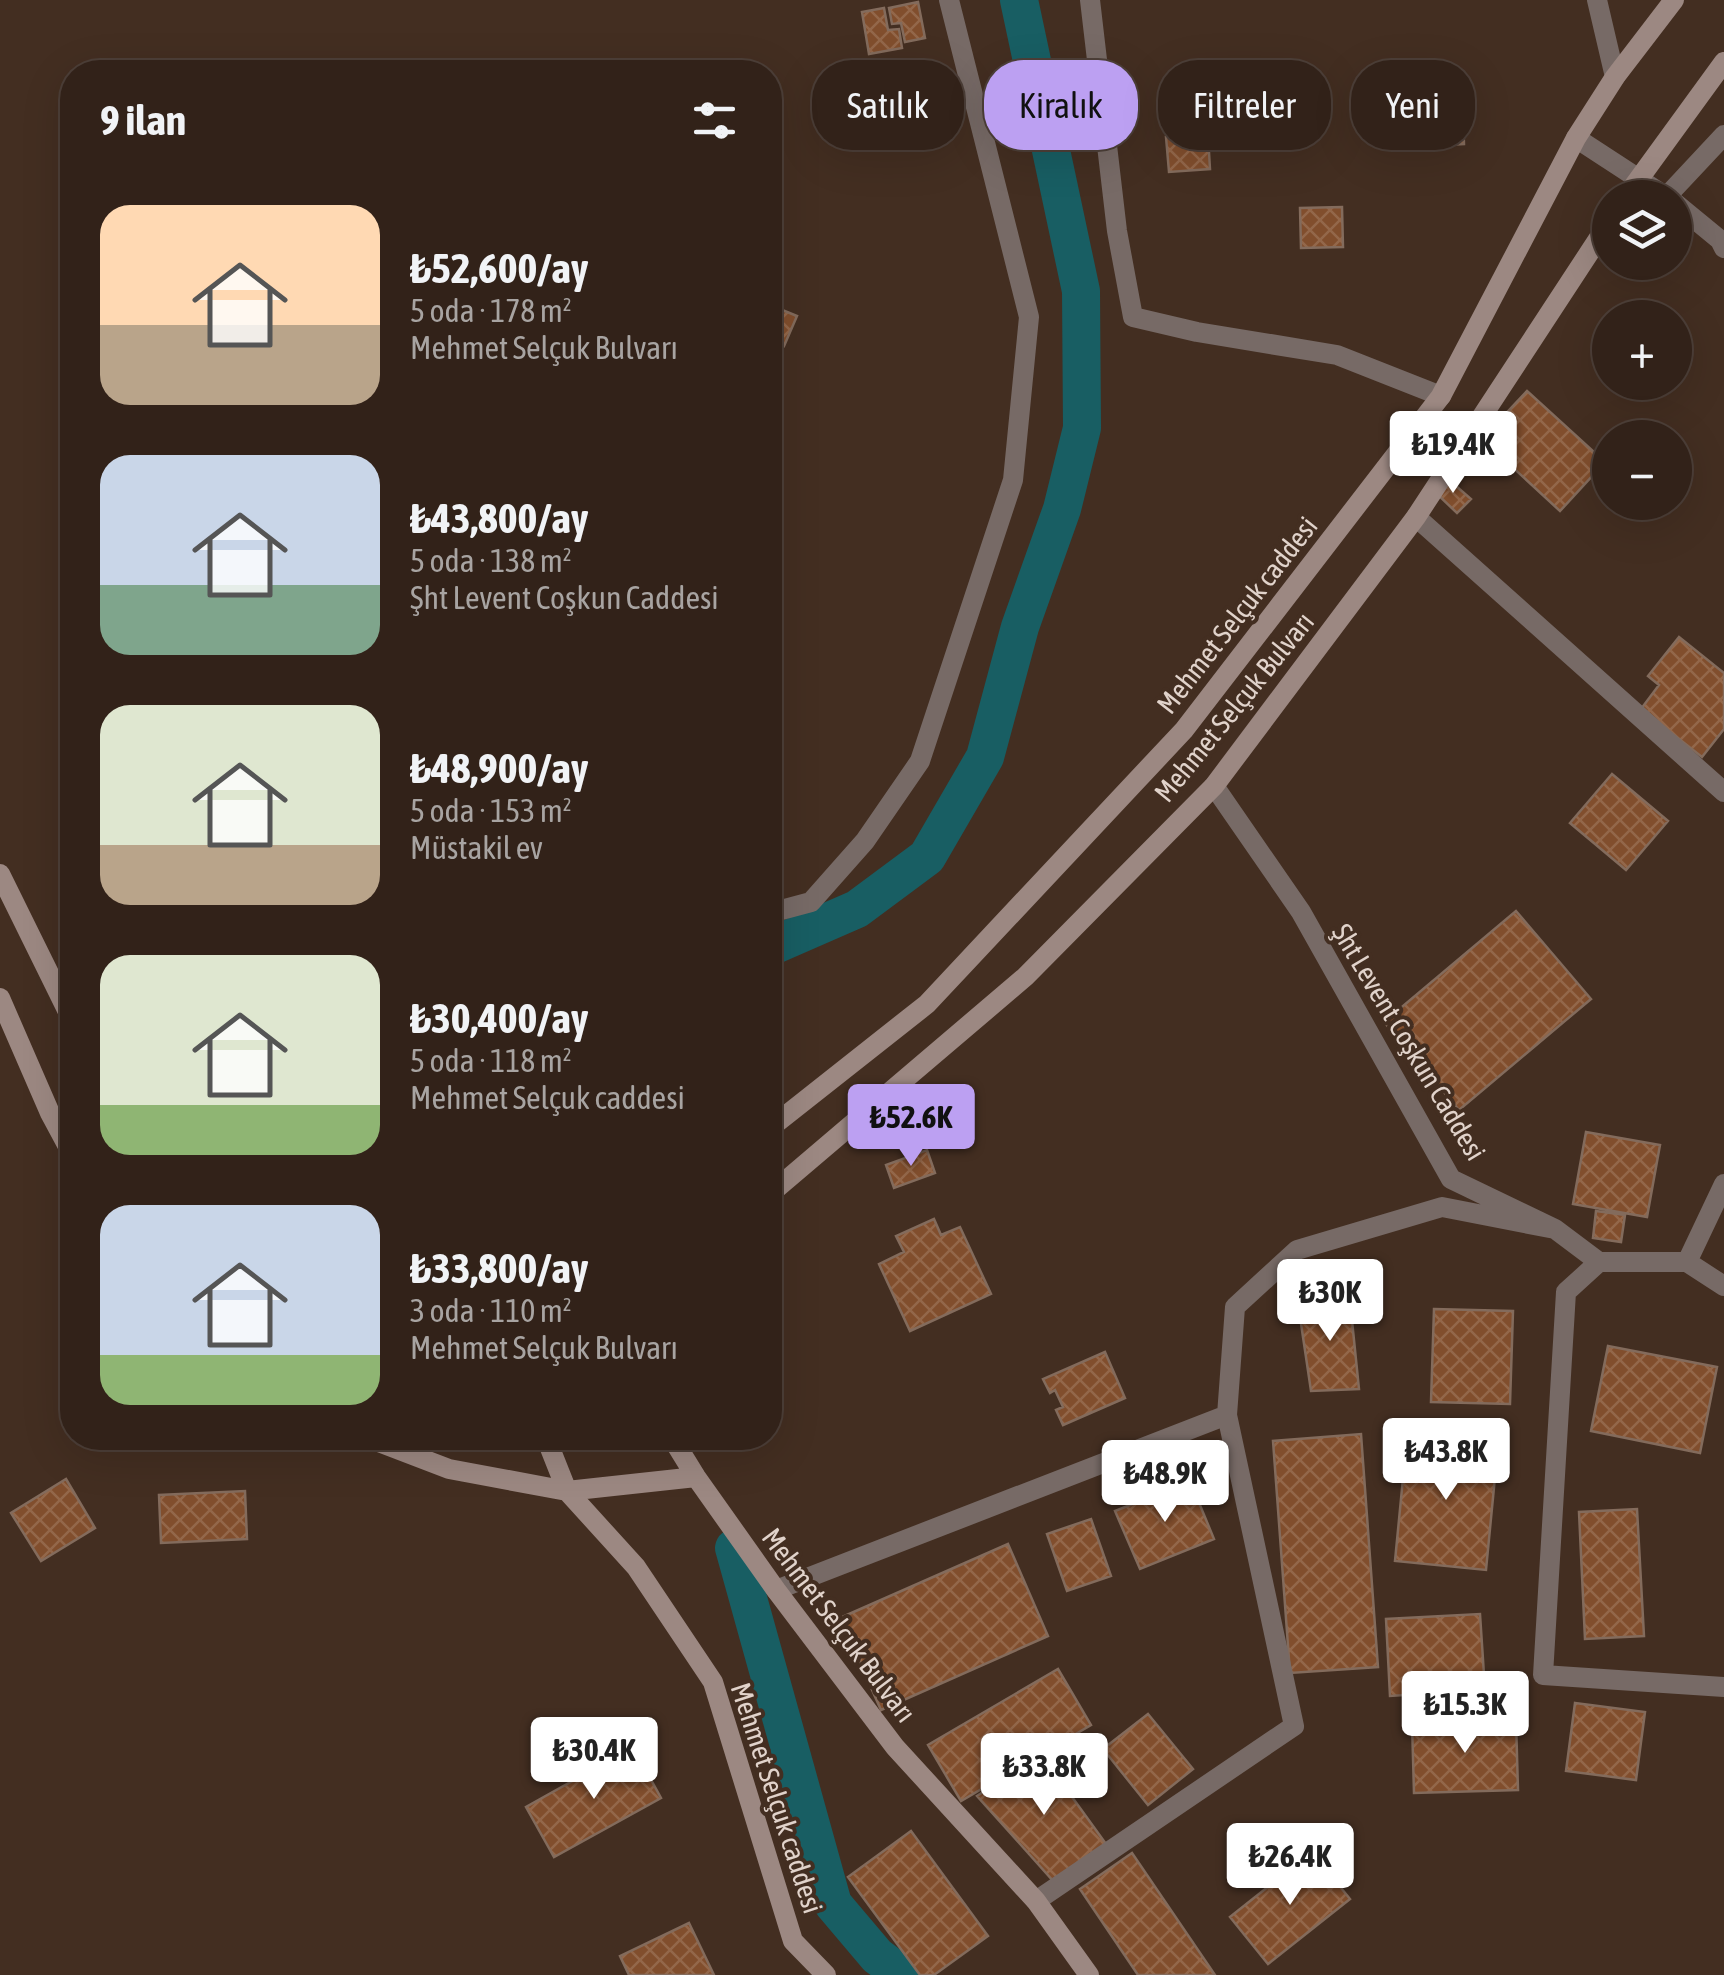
<!DOCTYPE html>
<html lang="tr">
<head>
<meta charset="utf-8">
<style>
  body { margin:0; font-family:"Asap Condensed",sans-serif; background:#3d2f26; color:#f1f3f6; height:100vh; display:flex; flex-direction:column; font-size:38px; white-space:nowrap }
  * { box-sizing:border-box; margin:0 }
  p { font-size:32px; color:#a8a4a2 }
  .icon { flex:none; width:55px; height:55px; fill:none; stroke:currentColor; stroke-width:2; stroke-linecap:round; stroke-linejoin:round }
  .map { position:relative; flex:1; overflow:hidden }
  .details { position:absolute; left:60px; top:60px; width:722px; height:1390px; display:flex; flex-direction:column; background:#322219; border-radius:40px; box-shadow:0 10px 40px #0002,0 0 0 2px #4d3f38 }
  .details>* { flex:none }
  .hud { position:absolute; left:812px; top:60px; width:760px; height:90px; display:flex; gap:20px }
  .controls { position:absolute; left:1592px; top:180px; display:grid; gap:20px }
  .controls a { display:grid; place-items:center; width:100px; height:100px; border-radius:50%; background:#322219; box-shadow:0 10px 40px #0002,0 0 0 2px #4d3f38; font-size:50px }
  .price { position:absolute; translate:-50% -85px; padding:0 22px; border-radius:10px; background:#fff; color:#222; font-size:32px; line-height:65px; filter:drop-shadow(0 2px 5px #0008) }
  .price::after { content:''; position:absolute; left:50%; top:60px; width:30px; height:22px; margin-left:-15px; background:inherit; clip-path:polygon(0 0,100% 0,50% 100%) }
  .price.active { background:#bca0f2; color:#111 }
  ul { padding:0; list-style:none }
  li { display:flex; align-items:center; gap:30px; height:250px; padding:0 40px }
  li span { display:grid; place-items:center; flex:none; width:280px; height:200px; border-radius:30px; color:#555 }
  li>.icon { margin-inline-start:auto }
  span .icon { width:120px; height:120px; fill:#fffc; stroke-width:1 }
  li b { font-size:42px }
  h2 { display:flex; justify-content:space-between; align-items:center; height:120px; padding:0 40px; font-size:42px }
  .chip { padding:0 35px; border-radius:40px; background:#322219; box-shadow:0 10px 40px #0002,0 0 0 2px #4d3f38; font-size:35px; line-height:90px }
  .chip.active { background:#bca0f2; color:#111 }
  .map>svg:first-child { display:block }
</style>
</head>
<body>
<div class="map">
<svg width="1724" height="1975" viewBox="0 0 1724 1975">
  <defs>
    <pattern id="building-cross-hatch" width="8" height="8" patternUnits="userSpaceOnUse" patternTransform="scale(2.5)"><rect width="8" height="8" fill="#814e2d"/><path d="M0 0l8 8M0 8l8-8" fill="none" stroke="#93674a"/></pattern>
  </defs>
  <rect width="100%" height="100%" fill="#432e21"/>
  <g fill="none" stroke-linecap="round" stroke-linejoin="round">
    <path stroke="#185e63" stroke-width="38" d="M770,947L857,909L927,857L985,757L1020,627L1062,509L1082,428L1081,291L1019,0
      M734,1548L833,1904L877,1956L902,1975"/>
  </g>
  <path fill="url(#building-cross-hatch)" stroke="#836b5c" stroke-width="2.5" d="M918,2L925,38L905,42L901,23L892,24L889,8Z
    M884,8L888,30L899,29L902,48L869,54L862,12Z
    M1463,111L1464,144L1407,147L1406,114Z
    M1208,135L1210,169L1169,172L1166,137Z
    M1342,207L1343,247L1301,248L1300,208Z
    M770,305L797,316L784,346L770,340Z
    M1527,391L1605,462L1560,511L1482,439Z
    M1448,479L1471,499L1457,513L1435,492Z
    M1679,637L1724,673V729L1702,757L1641,709L1659,685L1648,676Z
    M1612,774L1668,821L1626,870L1570,823Z
    M1516,911L1591,999L1459,1110L1384,1022Z
    M1586,1132L1660,1145L1647,1217L1573,1204Z
    M927,1150L935,1173L894,1188L886,1165Z
    M1596,1211L1625,1215L1621,1242L1593,1238Z
    M934,1219L941,1235L960,1227L991,1294L910,1331L879,1264L904,1252L896,1236Z
    M1349,1291L1359,1389L1311,1391L1299,1310Z
    M1434,1309L1513,1311L1510,1404L1431,1402Z
    M1608,1346L1717,1367L1700,1453L1591,1431Z
    M1105,1352L1125,1398L1063,1425L1056,1410L1063,1407L1055,1390L1050,1393L1043,1379Z
    M1361,1434L1378,1667L1290,1673L1273,1441Z
    M1407,1437L1498,1446L1486,1570L1395,1561Z
    M66,1479L95,1528L41,1561L11,1513Z
    M1190,1481L1214,1539L1140,1569L1115,1511Z
    M245,1491L247,1539L161,1543L159,1495Z
    M1637,1509L1644,1636L1585,1639L1579,1512Z
    M1091,1519L1111,1576L1067,1591L1047,1534Z
    M1008,1544L1048,1636L881,1710L840,1618Z
    M1480,1614L1485,1690L1390,1696L1386,1619Z
    M1058,1669L1091,1725L961,1801L928,1745Z
    M1575,1703L1645,1712L1636,1780L1566,1771Z
    M1148,1714L1193,1769L1148,1805L1103,1749Z
    M1516,1720L1518,1790L1414,1793L1412,1723Z
    M633,1747L661,1798L554,1857L526,1807Z
    M1041,1754L1106,1844L1055,1883L977,1796Z
    M1312,1826L1320,1841L1263,1870L1256,1854Z
    M911,1831L988,1936L934,1975H920L848,1877Z
    M1312,1852L1350,1899L1268,1964L1230,1917Z
    M1132,1853L1215,1975H1138L1080,1889Z
    M689,1923L714,1975H629L620,1956Z"/>
  <g fill="none" stroke-linecap="round" stroke-linejoin="round">
    <path stroke="#776a66" stroke-width="20" d="M1090,0L1117,231L1133,317L1197,332L1337,355L1441,396
      M1597,0L1615,77
      M1576,138L1668,198
      M1667,196L1724,135
      M1675,203L1720,240L1724,248
      M1416,517L1724,792
      M1214,786L1301,912L1451,1179L1555,1229L1599,1262H1687L1724,1286
      M770,913L811,902L865,841L920,761L1013,480L1029,317L949,0
      M1599,1262L1566,1292L1543,1675L1724,1687
      M1687,1262L1724,1184
      M776,1590L1227,1415L1235,1307L1297,1250L1442,1207L1555,1229
      M1036,1901L1294,1726L1227,1415"/>
    <path stroke="#9c8882" stroke-width="20" d="M1625,198L1724,62
      M0,874L72,1020
      M0,998L50,1113L72,1154
      M770,1128L927,1004L1184,730L1441,396L1576,138L1615,77L1674,0
      M770,1194L1025,977L1214,786L1416,517L1610,221
      M368,1438L449,1469L567,1491L696,1477
      M546,1438L567,1491L636,1567L713,1682L793,1941L826,1975
      M672,1438L696,1477L776,1590L895,1747L1036,1901L1089,1975"/>
  </g>
  <g text-anchor="middle" dominant-baseline="central" stroke-width="8" stroke-linejoin="round" paint-order="stroke">
    <g font-size="28" fill="#e1d3cb" stroke="#432e21">
      <text transform="translate(1237 615) rotate(-52)">Mehmet Selçuk caddesi</text>
      <text transform="translate(1234 707) rotate(-51)">Mehmet Selçuk Bulvarı</text>
      <text transform="translate(1409 1042) rotate(59)">Şht Levent Coşkun Caddesi</text>
      <text transform="translate(839 1625) rotate(53)">Mehmet Selçuk Bulvarı</text>
      <text transform="translate(777 1798) rotate(72)">Mehmet Selçuk caddesi</text>
    </g>
  </g>
</svg>
<div class="controls">
<a><svg class="icon" aria-label="layers" viewBox="0 0 24 24"><path d="M12 4l9 5-9 5-9-5zM3 14l9 5 9-5"/></svg></a>
<a>+</a>
<a>−</a>
</div>
<b class="price" style="left:1453px;top:496px">₺19.4K</b>
<b class="price active" style="left:911px;top:1169px">₺52.6K</b>
<b class="price" style="left:1330px;top:1344px">₺30K</b>
<b class="price" style="left:1446px;top:1503px">₺43.8K</b>
<b class="price" style="left:1165px;top:1525px">₺48.9K</b>
<b class="price" style="left:1465px;top:1756px">₺15.3K</b>
<b class="price" style="left:594px;top:1802px">₺30.4K</b>
<b class="price" style="left:1044px;top:1818px">₺33.8K</b>
<b class="price" style="left:1290px;top:1908px">₺26.4K</b>
<div class="hud">
<a class="chip">Satılık</a>
<a class="chip active">Kiralık</a>
<a class="chip">Filtreler</a>
<a class="chip">Yeni</a>
</div>
<section class="details">
<h2>9 ilan<svg class="icon" aria-label="filters" viewBox="0 0 24 24"><path d="M4 7h16M4 17h16"/><circle cx="9" cy="7" r="2"/><circle cx="15" cy="17" r="2"/></svg></h2>
<ul>
<li><span style="background:linear-gradient(#ffd9b3 60%,#b9a48a 0)"><svg class="icon" aria-label="home" viewBox="0 0 24 24"><path d="M3 11l9-7 9 7M6 9v11h12V9"/></svg></span><div><b>₺52,600/ay</b><p>5 oda · 178 m²</p><p>Mehmet Selçuk Bulvarı</p></div></li>
<li><span style="background:linear-gradient(#c9d6e8 65%,#7fa58c 0)"><svg class="icon" aria-label="home" viewBox="0 0 24 24"><path d="M3 11l9-7 9 7M6 9v11h12V9"/></svg></span><div><b>₺43,800/ay</b><p>5 oda · 138 m²</p><p>Şht Levent Coşkun Caddesi</p></div></li>
<li><span style="background:linear-gradient(#dfe7d0 70%,#b9a48a 0)"><svg class="icon" aria-label="home" viewBox="0 0 24 24"><path d="M3 11l9-7 9 7M6 9v11h12V9"/></svg></span><div><b>₺48,900/ay</b><p>5 oda · 153 m²</p><p>Müstakil ev</p></div></li>
<li><span style="background:linear-gradient(#dfe7d0 75%,#8fb573 0)"><svg class="icon" aria-label="home" viewBox="0 0 24 24"><path d="M3 11l9-7 9 7M6 9v11h12V9"/></svg></span><div><b>₺30,400/ay</b><p>5 oda · 118 m²</p><p>Mehmet Selçuk caddesi</p></div></li>
<li><span style="background:linear-gradient(#c9d6e8 75%,#8fb573 0)"><svg class="icon" aria-label="home" viewBox="0 0 24 24"><path d="M3 11l9-7 9 7M6 9v11h12V9"/></svg></span><div><b>₺33,800/ay</b><p>3 oda · 110 m²</p><p>Mehmet Selçuk Bulvarı</p></div></li>
</ul>
</section>
</div>
</body>
</html>
